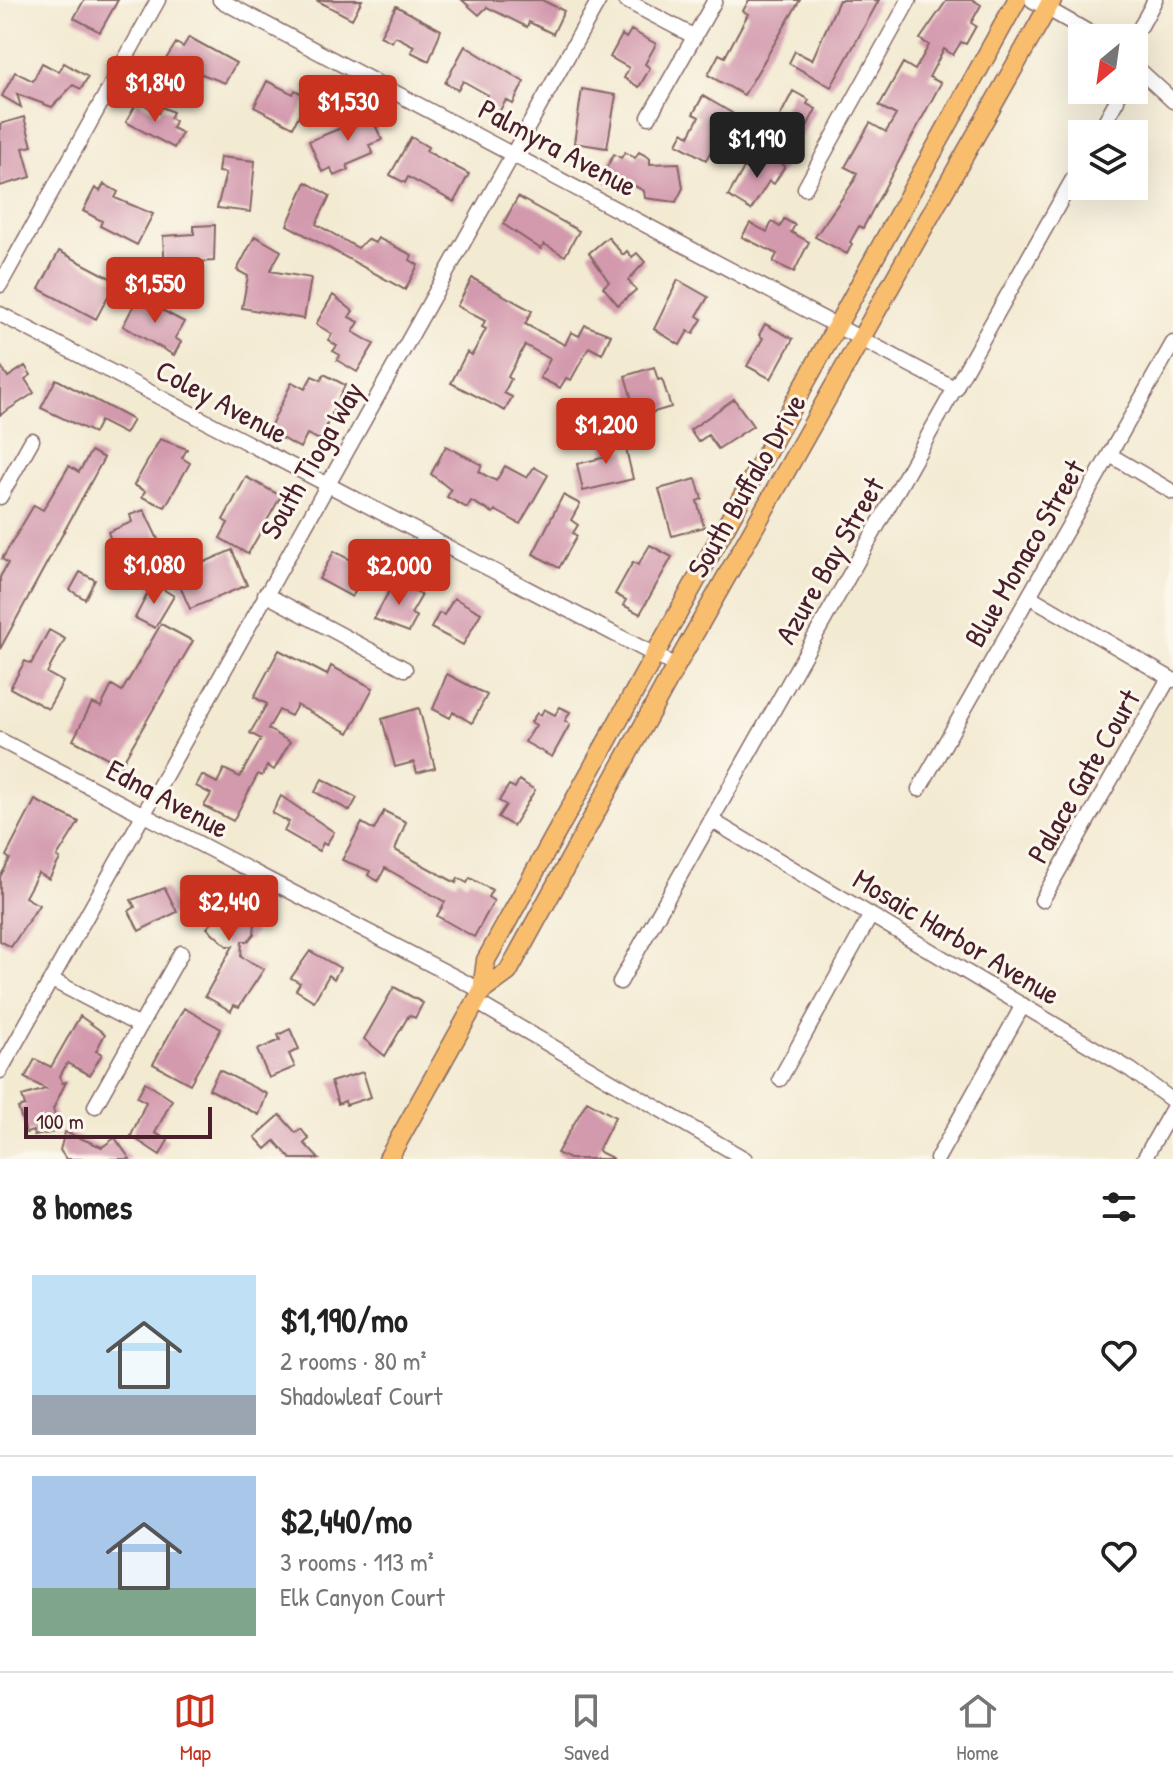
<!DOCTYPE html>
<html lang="en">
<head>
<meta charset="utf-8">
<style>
  body { margin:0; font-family:"Patrick Hand",sans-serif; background:#f6f6f6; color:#222; height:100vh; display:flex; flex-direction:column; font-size:30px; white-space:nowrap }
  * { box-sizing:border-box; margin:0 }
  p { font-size:26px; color:#767676 }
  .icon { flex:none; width:44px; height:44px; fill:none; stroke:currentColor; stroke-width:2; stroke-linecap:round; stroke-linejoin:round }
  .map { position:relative; height:1159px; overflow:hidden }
  .drawer { display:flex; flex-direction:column; background:#fff; flex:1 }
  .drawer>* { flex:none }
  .needle { width:52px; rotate:209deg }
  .controls { position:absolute; left:1068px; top:24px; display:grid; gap:16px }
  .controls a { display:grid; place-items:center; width:80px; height:80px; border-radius:0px; background:#fff; box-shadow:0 8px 32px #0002; font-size:40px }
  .scale { position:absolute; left:24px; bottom:20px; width:188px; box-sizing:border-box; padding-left:8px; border:4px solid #4a1f2b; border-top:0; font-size:22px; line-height:28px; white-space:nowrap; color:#4a1f2b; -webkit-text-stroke:6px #fbf7ec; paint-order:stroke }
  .price { position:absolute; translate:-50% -68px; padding:0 18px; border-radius:8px; background:#c8321e; color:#fff; font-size:26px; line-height:52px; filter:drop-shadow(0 2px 4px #0008) }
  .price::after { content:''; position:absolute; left:50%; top:48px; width:24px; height:18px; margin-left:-12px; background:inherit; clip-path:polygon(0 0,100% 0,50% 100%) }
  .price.active { background:#222; color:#fff }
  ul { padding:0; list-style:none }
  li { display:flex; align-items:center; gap:24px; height:200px; padding:0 32px }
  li+li { border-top:2px solid #e0e0e0 }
  li span { display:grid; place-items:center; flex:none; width:224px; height:160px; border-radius:0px; color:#555 }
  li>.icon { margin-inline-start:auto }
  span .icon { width:96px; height:96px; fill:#fffc; stroke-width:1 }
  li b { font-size:34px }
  h2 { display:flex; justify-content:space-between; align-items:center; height:96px; padding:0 32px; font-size:34px }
  .tab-bar { display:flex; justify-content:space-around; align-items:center; height:112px; border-top:2px solid #e0e0e0; background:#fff; font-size:22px; color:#767676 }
  .tab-bar a { display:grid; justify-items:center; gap:4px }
  .tab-bar .active { color:#c8321e }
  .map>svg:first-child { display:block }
</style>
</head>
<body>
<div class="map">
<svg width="1173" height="1159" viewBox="0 0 1173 1159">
  <rect width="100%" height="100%" fill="#fbf7ec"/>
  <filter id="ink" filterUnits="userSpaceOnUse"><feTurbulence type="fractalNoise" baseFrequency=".0125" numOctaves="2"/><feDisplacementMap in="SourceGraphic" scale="16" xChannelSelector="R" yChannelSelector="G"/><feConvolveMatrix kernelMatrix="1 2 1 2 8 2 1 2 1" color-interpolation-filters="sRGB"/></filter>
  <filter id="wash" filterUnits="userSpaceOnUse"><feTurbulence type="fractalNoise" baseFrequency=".006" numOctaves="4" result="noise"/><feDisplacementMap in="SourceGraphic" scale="32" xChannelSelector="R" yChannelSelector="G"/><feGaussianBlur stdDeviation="1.8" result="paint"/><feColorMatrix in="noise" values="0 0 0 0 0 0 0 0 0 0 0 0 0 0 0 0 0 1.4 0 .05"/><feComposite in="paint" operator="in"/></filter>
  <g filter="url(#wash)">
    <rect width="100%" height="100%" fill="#f3ead2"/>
    <g id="blocks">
      <path fill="#d399ad" d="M84,0H118L100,32L74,18Z
        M316,0H362L352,19Z
        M462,0H542L564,11L553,34L529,22L527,27L487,7L479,15Z
        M749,0H800L744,95L708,75L719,54L725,57L748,14L743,11Z
        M839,0H879L831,87L789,63L795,51L812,60Z
        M947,0H973L981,5L971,23L976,26L966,44L961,42L953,55L944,49L929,77L941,83L863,228L859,226L850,242L852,244L847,254L815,237L854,181L857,173L845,167L870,123L886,132L896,115L879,106L903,63L915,70L929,45L920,39Z
        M396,6L441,30L429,61L411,52L414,46L395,36L392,42L380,36Z
        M631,30L656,44L645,64L650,68L639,87L624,78L629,68L610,57L622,35L626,38Z
        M189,37L236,63L225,83L189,69L184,77L175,71L167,86L154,78L176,43L183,47Z
        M465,46L524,82L513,104L506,100L499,112L483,103L488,95L463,81L458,90L445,83Z
        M42,63L59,72L64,63L88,77L81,89L73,85L52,107L17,94L21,107L2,96L15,72L33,81Z
        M267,81L293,94L295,90L308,97L293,127L254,107Z
        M582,89L616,95L607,148L574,143Z
        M793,91L809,100L807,104L816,109L801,138L776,124Z
        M703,96L732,113L706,160L677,144L683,132L689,136L699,117L693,114Z
        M138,101L159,113L162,107L173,112L170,118L175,121L172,128L182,133L174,148L126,122Z
        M372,105L381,125L376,127L382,140L369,145L373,154L347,165L349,170L334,176L331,168L322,172L309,141L361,120L357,111Z
        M24,117L32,146L23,148L31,177L0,186V124Z
        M411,137L428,147L426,151L469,174L454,202L408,177L405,183L390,175Z
        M768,147L779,154L776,160L785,166L774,184L769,181L751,210L728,196L745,166L754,171Z
        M625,152L635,158L639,152L650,158V164L679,163L683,188L676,202L645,198L644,191L624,180L619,189L600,179L614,154L621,158Z
        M220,157L255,161L250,212L217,208L226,173L218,172Z
        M306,182L330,196L316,224L358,248L367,239L375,243L378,238L412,255L410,260L418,265L405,290L287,225Z
        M104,184L118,192L115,198L153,214L137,245L100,226L102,221L83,211L95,188L100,191Z
        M518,197L579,231L565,256L544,244L541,249L503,224Z
        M784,219L795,225L791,232L809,242L794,272L773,262L777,254L742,237L750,223L767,232L772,222L780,227Z
        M215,225L214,261L181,263L182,270L165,271L163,236L194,234V226Z
        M255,236L281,251L270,271L311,278L304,319L242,308L248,276L237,270Z
        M608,237L623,255L627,251L632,257L637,253L645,262L628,280L636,290L618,305L603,287L609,282L589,253Z
        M59,251L116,281L96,319L39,289Z
        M472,278L532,311L525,324L565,345L571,332L579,336L585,325L611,335L602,354L589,347L571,380L566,378L560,388L540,378L550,359L525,345L508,377L511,379L504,393L512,397L505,411L451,383L467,352L472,355L486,329L482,327L485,321L457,306Z
        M678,280L708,297L697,316L702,319L693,334L688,331L680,345L654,329Z
        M333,295L353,311L349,317L359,322L353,332L374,344L357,372L337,360L340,355L333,351L337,346L328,340L332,334L316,324Z
        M138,297L184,322L175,338L181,342L174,355L123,326Z
        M765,324L793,339L771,379L747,366L763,338L759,335Z
        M0,365L8,377L25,366L31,375L25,379L34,393L0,415Z
        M654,367L658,380L662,379L671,407L637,417L625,376Z
        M324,374L345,385L320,440L307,434L300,448L268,431L292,382L305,389L312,376L321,380Z
        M56,379L133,420L125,434L100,421L94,433L41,408Z
        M734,399L753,426L718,449L708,435L698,442L690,430Z
        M615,433L620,450L626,449L633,479L583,491L577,464L606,457L601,436Z
        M160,439L187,449L182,458L190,463L165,507L142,497L145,491L134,485Z
        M446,446L482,465L479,472L496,481L505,466L527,478L534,467L548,475L520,524L495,510L493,513L471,501L467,508L447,497L451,490L431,474Z
        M91,451L104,458L0,649V577L8,563L2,559L34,505L43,510L69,466L79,472Z
        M246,477L281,496L248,554L220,538L228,523L223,520Z
        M696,479L702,499L697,501L704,527L672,536L659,489Z
        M563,495L580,504L571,520L578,525L573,533L577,536L559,568L533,554Z
        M144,510L164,552L157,555L161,564L150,569L152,574L143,578L147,580L129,588L108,532L132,522L130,515Z
        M650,545L672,557L640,614L623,605L626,600L615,594L633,562L638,565Z
        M232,550L247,585L190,609L175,575Z
        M334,551L362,566L355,578L361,581L352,597L319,579Z
        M80,572L95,580L85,599L70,590Z
        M395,580L422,595L411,614L417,617L409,632L374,619Z
        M153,583L174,596L155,628L135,618Z
        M454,598L481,613L463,645L431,628L439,613L444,615Z
        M161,624L193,641L121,765L73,740L92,703L101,707L112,685L122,691Z
        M49,630L65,639L47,673L63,682L48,709L10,688L25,661L31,664Z
        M279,650L327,675L331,666L373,688L349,733L297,705L291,716L279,710L268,729L290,742L274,770L267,766L262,776L258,774L233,821L204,806L211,794L196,786L202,775L217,783L224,769L240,777L261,739L250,733L267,704L254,697Z
        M447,674L487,695L472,723L453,712L450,718L433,709Z
        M560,707L570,712L565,721L570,724L552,757L525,742L536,725L531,722L537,713L541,715L544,709L555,715Z
        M419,708L435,768L417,773L414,762L395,767L382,719Z
        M322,779L357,798L350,811L315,792Z
        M519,780L535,790L513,826L498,817L506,805L499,801L509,785L515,788Z
        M281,796L334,832L326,845L323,843L319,851L284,831L289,822L272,813Z
        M35,800L79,822L57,857L60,859L49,879L38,873L25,897L39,905L11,947L0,941V877L10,859L6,856Z
        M384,811L406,822L395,850L456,883L458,878L467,883L470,878L492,890L488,897L494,901L474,937L437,916L445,902L385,868L378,881L368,875L370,871L342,860L362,823L374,830Z
        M196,887L236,891L256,908L254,934L248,941H242L241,957L264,969L239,1007L234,1005L231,1011L205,996L233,946H227L207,928L217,917L191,915Z
        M165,888L177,912L139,931L129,911L135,907L131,900Z
        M310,951L340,968L334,979L329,975L314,1001L296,990L300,983L291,978Z
        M394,987L423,1003L415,1018L409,1015L385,1056L364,1039Z
        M184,1008L221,1029L190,1084L153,1064Z
        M80,1016L105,1034L96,1051L102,1054L90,1075L67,1063L60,1076L62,1083L66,1082L53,1109L60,1131L34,1136L33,1131L26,1133L18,1108L25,1106L22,1096L46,1089L25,1078L35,1059L51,1067Z
        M290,1029L299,1049L289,1054L295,1067L269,1078L257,1050L280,1040L278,1035Z
        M219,1070L267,1094L259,1115L209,1089Z
        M363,1072L371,1097L346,1105L345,1101L338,1104L331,1082Z
        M145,1082L172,1100L155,1133L168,1140L160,1155L131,1136L146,1102L137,1097Z
        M587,1101L615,1117L598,1151L614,1159H569L557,1153Z
        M280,1115L296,1133L301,1129L309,1139L304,1143L319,1159H291L275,1141L266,1149L255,1137Z
        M65,1132L102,1147L115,1138L130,1159H66L60,1150Z"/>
    </g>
  </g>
  <g filter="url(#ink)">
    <use href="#blocks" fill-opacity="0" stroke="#856665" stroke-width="2"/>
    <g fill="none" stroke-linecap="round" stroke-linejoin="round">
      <defs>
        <path id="minor" d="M220,0L956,389
          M625,0L695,37
          M1032,0L1099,38
          M1141,26L1155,0
          M1134,65L1173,101
          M649,117L715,0
          M1098,134L1117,100
          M805,188L909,0
          M0,285L158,0
          M0,314L676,666
          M1110,455L1173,492
          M0,497L32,440
          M265,594L405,669
          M1029,596L1173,680
          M0,740L482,991
          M919,789L1173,343
          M711,820L1131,1070L1173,1101
          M1042,900L1169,678
          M52,980L140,1026
          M620,982L1082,163
          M476,1002L745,1159
          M0,1071L599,0
          M780,1079L871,915
          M95,1106L181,953
          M937,1159L1023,1005
          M1144,1159L1173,1108"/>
        <path id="major" d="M482,991L508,972L676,666L1052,0
          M388,1159L482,991L486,960L1017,0"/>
      </defs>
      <use href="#minor" stroke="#856665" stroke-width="17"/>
      <use href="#major" stroke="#856665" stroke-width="21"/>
      <use href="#minor" stroke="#fff" stroke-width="14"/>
      <use href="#major" stroke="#f9be6d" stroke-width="18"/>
    </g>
  </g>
  <g text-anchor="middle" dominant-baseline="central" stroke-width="6" stroke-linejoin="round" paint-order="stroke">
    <g font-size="30" fill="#4a1f2b" stroke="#fbf7ec">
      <text transform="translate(558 147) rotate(28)">Palmyra Avenue</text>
      <text transform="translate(222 401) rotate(28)">Coley Avenue</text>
      <text transform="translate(311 460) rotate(-60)">South Tioga Way</text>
      <text transform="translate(746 485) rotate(-60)">South Buffalo Drive</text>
      <text transform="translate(1024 553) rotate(-60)">Blue Monaco Street</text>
      <text transform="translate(829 560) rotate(-60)">Azure Bay Street</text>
      <text transform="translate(1083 776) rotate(-60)">Palace Gate Court</text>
      <text transform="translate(168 798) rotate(28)">Edna Avenue</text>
      <text transform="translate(957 936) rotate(31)">Mosaic Harbor Avenue</text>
    </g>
  </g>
</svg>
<div class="controls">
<a><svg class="needle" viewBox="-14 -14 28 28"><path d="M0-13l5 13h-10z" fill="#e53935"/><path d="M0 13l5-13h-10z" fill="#767676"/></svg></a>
<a><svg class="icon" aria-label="layers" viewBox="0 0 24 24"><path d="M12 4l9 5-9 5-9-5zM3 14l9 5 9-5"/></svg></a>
</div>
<div class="scale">100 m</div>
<b class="price" style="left:155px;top:124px">$1,840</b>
<b class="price" style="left:348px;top:143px">$1,530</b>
<b class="price active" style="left:757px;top:180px">$1,190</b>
<b class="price" style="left:155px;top:325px">$1,550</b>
<b class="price" style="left:606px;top:466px">$1,200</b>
<b class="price" style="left:154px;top:606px">$1,080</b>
<b class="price" style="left:399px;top:607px">$2,000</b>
<b class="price" style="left:229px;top:943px">$2,440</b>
</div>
<section class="drawer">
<h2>8 homes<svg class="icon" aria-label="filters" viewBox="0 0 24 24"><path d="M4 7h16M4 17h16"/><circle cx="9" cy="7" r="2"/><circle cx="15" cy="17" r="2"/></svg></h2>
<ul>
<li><span style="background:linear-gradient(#bfe0f5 75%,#9aa5b1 0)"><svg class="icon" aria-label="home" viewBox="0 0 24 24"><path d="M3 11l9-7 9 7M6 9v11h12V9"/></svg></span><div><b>$1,190/mo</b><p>2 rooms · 80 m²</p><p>Shadowleaf Court</p></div><svg class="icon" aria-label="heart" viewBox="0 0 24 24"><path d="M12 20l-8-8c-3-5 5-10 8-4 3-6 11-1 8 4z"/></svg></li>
<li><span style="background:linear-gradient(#a9c7e8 70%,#7fa58c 0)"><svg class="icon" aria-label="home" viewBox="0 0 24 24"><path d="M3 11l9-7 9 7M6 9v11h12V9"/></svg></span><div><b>$2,440/mo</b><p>3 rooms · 113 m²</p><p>Elk Canyon Court</p></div><svg class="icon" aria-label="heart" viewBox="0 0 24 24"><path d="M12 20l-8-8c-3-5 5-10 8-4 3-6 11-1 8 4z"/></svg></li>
</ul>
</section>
<nav class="tab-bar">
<a class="active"><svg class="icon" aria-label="map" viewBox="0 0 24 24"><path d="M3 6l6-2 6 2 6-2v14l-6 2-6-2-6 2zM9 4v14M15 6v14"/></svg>Map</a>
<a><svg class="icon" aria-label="saved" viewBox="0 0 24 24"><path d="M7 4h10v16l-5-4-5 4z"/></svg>Saved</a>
<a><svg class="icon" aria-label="home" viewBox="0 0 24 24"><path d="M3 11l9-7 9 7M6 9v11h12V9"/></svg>Home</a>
</nav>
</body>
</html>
